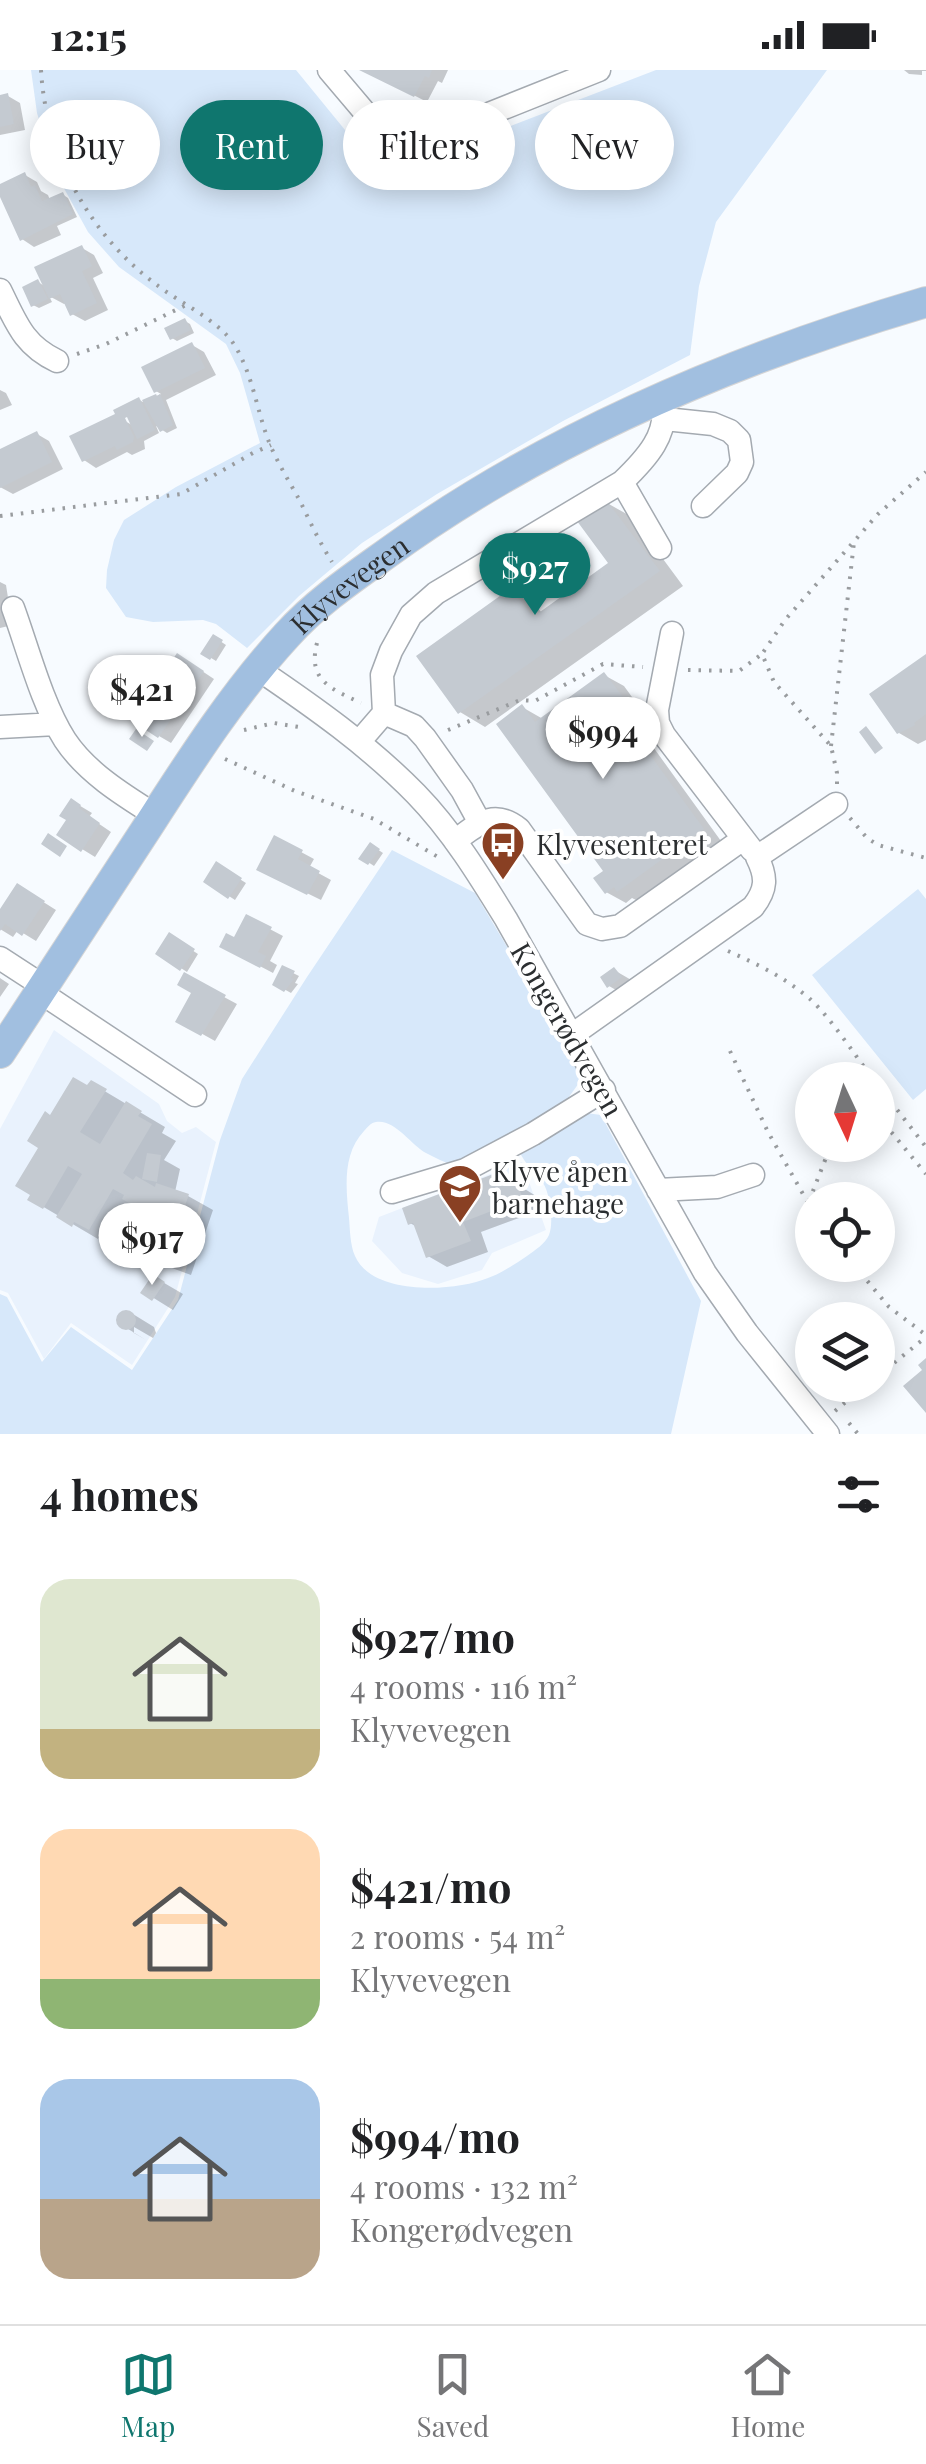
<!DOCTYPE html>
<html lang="en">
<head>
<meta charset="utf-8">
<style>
  body { margin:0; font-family:"Playfair Display",serif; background:#f2f2f2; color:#202124; height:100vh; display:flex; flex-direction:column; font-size:38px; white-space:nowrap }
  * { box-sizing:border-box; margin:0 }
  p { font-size:32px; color:#757577 }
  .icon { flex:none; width:55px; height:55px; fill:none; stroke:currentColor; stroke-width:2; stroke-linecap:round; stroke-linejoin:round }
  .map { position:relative; height:1364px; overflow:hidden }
  .drawer { display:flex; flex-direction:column; background:#fff; flex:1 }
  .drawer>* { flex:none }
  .hud { position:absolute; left:30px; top:30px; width:868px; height:90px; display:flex; gap:20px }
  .needle { width:65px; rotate:176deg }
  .fabs { position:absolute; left:795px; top:992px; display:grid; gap:20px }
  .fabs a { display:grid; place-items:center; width:100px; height:100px; border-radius:50%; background:#fff; box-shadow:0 5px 25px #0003; font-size:50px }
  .price { position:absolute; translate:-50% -85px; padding:0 22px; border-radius:35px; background:#fff; color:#222; font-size:32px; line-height:65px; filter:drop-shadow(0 2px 5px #0008) }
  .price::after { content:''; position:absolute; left:50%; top:60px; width:30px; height:22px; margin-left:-15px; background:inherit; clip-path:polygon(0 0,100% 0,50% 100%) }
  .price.on { background:#0f766e; color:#fff }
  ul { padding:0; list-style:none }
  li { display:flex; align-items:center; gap:30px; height:250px; padding:0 40px }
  li span { display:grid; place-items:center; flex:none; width:280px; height:200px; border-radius:30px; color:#555 }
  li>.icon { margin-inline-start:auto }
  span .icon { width:120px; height:120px; fill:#fffc; stroke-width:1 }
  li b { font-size:42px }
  h2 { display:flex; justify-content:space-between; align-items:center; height:120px; padding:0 40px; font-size:42px }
  .tag { padding:0 35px; border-radius:45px; background:#fff; box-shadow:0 5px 25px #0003; font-size:35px; line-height:90px }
  .tag.on { background:#0f766e; color:#fff }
  .status { display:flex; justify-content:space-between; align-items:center; height:70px; padding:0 50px; background:#fff; direction:ltr }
  .status svg { height:28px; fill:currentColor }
  .tabs { display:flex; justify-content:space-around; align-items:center; height:140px; border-top:2px solid #e0e0e0; background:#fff; font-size:28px; color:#757577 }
  .tabs a { display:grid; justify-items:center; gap:5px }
  .tabs .on { color:#0f766e }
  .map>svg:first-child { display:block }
</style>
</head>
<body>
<div class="status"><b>12:15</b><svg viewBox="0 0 49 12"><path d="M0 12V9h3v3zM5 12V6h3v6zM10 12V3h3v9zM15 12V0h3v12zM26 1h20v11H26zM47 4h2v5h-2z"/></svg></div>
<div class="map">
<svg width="926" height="1364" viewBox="0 0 926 1364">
  <rect width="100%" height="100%" fill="#f7fbff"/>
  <path fill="#e9f2fd" d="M54,960L159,1034L167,1051L182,1063L196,1057L216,1072L175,1227L132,1295L71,1253L44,1289L8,1223L0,1220V1059Z
    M522,1092L546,1160L492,1183L482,1200L438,1214L402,1203L372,1171L379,1147Z"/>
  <path fill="#d7e8fa" d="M31,0H296L363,82L390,89L443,82L656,0H827L716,152L699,216L690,285L563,351L437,424L362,473L299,526L247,578L216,554L203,550L153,552L126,547L106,518L107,500L114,470L124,450L176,417L260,373L240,303L226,274L119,197L88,162L55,102L37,43Z
    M392,780L475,823L584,1006L561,1038L454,1096C445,1092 435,1088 426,1083C411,1075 395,1049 376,1052C370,1053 368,1057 364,1061C342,1084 346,1119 349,1148C350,1159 350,1175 355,1186C372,1226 454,1222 488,1208C502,1203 515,1194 527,1186C535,1180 545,1174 549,1165C554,1153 550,1123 543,1113C535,1102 526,1095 520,1083L586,1043L601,1045L701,1231L671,1364H0V1224L7,1227L42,1292L71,1257L132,1300L178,1230L220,1070L242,1009L307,907Z
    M918,819L926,829V1019L913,1030L812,905Z"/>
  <path fill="#0003" d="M365,0H448L442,13L438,11L427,32Z
    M904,0H926V1H922V5L909,4Z
    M8,26L20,33L25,60L0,65V27Z
    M25,105L37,112L41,121L48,125L50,130L62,124L68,128L77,147L57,156L61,165L34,177L22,169L0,121V116Z
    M82,178L94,185L103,203L93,208L108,240L85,251L72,244L67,233L64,234L49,226L52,232L39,238L33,235L38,212L46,217Z
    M185,251L190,254L194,263L177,271L172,268Z
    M192,275L204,282L216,305L166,330L177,358L167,363L156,356L159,363L144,371L145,379L132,385L127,382L96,398L84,390L116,346L132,355L139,330L143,332L161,324L156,321Z
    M0,320L6,323L12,335L0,340Z
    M37,364L49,371L63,399L13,424L0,417V382Z
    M607,433L632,447L683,516L485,657L460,642L511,521L536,536L542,543L611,493Z
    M0,512L6,515L9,534L17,554L0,558Z
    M214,567L226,575L216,591L203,583Z
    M926,587V670L918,674L899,663Z
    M190,593L214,609L171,673L159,666Z
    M604,605L624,616L640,638L630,645L721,771L638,831L632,828L626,833L606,822V802L522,637L543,649Z
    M72,731L92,743L89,747L111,762L95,787L82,779L69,749Z
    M275,768L314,789L309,798L331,810L321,830L272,806Z
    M371,775L383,783L374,796L362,788Z
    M217,795L246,813L235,830L206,811Z
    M18,816L56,840L36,871L18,860L13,867L0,859V840Z
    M247,847L283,866L270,891L277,895L273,903L222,876L235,870Z
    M170,866L198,884L187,902L158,883Z
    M283,898L299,906L295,913L298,914L291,923L275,914Z
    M614,900L633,911L628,927L609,916Z
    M185,906L237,934L215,971L179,951L194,922Z
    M0,908L9,914L0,927Z
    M91,1013L165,1057L162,1063L176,1071L164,1090L180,1099L175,1122L188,1126L213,1140L191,1205L161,1194L136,1180L149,1142L138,1135L115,1172L101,1164L98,1169L30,1129L42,1077L51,1048L88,1018Z
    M501,1104L536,1126L541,1140L481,1162L488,1182L447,1197L428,1186L417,1157L410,1153L445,1125L448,1113L459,1120Z
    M154,1207L183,1224L173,1240L144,1222Z
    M128,1241L154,1257L156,1263L153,1268L134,1257V1263L146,1270L120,1254L118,1248L122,1243Z"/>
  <path fill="#c4cad1" d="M359,0H432L429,8L425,6L414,27Z
    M8,23L14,54L0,57V25Z
    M25,102L31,117L35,115L42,131L63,122L73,144L20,171L0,127V114Z
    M82,175L92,196L82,201L97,233L70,246L60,224L49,229L34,197Z
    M38,209L48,229L31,237L22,217Z
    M185,248L191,260L170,270L164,258Z
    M192,272L205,298L154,323L141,297Z
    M156,324L157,326L160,324L173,355L160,362L142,330Z
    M139,327L155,360L137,369L127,347L125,348L134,367L133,372L117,380L115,376L82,392L69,366L115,344L113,340Z
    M37,361L52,392L0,418V379Z
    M606,430L660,501L458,644L416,586L511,518L533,547L608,493L577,451Z
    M213,564L223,570L210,590L200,584Z
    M177,583L204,601L158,668L132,651Z
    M926,584V644L914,653L915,655L897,664L869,624Z
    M604,602L623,627L613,634L704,759L617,822L614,817L605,824L593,808L603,801L496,654L522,634L535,652Z
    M866,656L883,678L875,684L859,662Z
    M136,659L154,671L147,681L129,669Z
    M71,728L81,735L79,738L100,753L81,782L56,765L66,750L59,746Z
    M48,763L67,776L60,787L41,774Z
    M274,765L303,780L298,789L320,801L307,825L256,800Z
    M370,772L380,779L368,795L358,789Z
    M216,791L242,808L228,829L203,812Z
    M17,813L45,831L22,866L5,854L0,861V839Z
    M246,844L272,857L258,882L266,886L260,898L219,877L226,863L234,867Z
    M169,862L195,879L180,901L155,884Z
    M282,895L295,901L291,908L294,909L284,922L272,915Z
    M614,897L622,907L607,918L600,907Z
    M184,902L226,925L201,966L175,952L191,923L177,915Z
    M73,1007L87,1015L91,1010L107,1019L80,1062L100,1074L126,1031L142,1041L138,1046L152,1054L123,1103L133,1110L136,1106L155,1117L156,1113L189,1124L166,1192L133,1181L146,1143L122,1129L124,1125L113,1119L89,1160L74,1152L72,1157L56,1147L82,1104L68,1096L43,1139L27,1130L30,1125L15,1116L38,1078L27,1071L45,1041L50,1045Z
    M147,1083L161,1085L157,1112L142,1109Z
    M501,1101L507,1116L517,1113L523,1129L463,1152L471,1171L426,1188L413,1153L408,1155L402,1138L442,1123L438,1114L448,1110L452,1120Z
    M153,1204L165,1212L152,1231L140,1223Z
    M116 1250a10 10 0 1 1 20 0a10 10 0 1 1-20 0Z
    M926,1288V1343L903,1316L922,1300L918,1295Z"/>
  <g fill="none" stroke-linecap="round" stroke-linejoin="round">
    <defs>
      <path id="minor" d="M329,0L368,46L391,62L431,67L599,0
        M0,220C16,252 23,275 57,291
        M665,349L713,354L730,361L739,370L742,392L737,403L703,436
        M622,412L660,478
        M13,538C28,579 42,634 65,670C86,702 123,725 155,745
        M672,563L657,640L658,653L664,665L752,780
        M258,599C314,637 368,675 416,724C452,761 479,805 506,849L705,1203L747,1263L828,1364
        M384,643L414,656L425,668L462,720L480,753
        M0,657L56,654
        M359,672L384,643L382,605L391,581L411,545L436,523L622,412C645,390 672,362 661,329
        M455,771C477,755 493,738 519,759L587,854L602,859L620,856L743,769
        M0,888L43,916
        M40,922L195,1025
        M572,965L753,837C767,819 767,807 757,787L836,734
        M658,1120L717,1117L753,1105
        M392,1122L465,1100L533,1064L604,1020"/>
      <g id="major">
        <path id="s1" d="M0,983C48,909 96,835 145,761C189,693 232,625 287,565C316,533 351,509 386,484C547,367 736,288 926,232"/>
      </g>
    </defs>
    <use href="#minor" stroke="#a4aab1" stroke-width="25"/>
    <use href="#major" stroke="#d5d5d6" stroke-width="32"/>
    <path stroke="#999c9f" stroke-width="4" stroke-dasharray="2.5 8" stroke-linecap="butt" d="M41,0C46,85 89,165 157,215C180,233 220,251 235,276C254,307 257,344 271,377C279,395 290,413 300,431C310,452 320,473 332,492
      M77,284L106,274L186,235
      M0,446L181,424L253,383L271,375
      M317,573C307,611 332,619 361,633
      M688,600L739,601L762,584
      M244,660L274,653L299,657
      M448,660L520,630L535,631L603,594L643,597
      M831,676L854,472
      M225,689L295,721L374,749L438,787
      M837,714V703L831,676L774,612L762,584L785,550L878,444L926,402
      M850,748L867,768L878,775L926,788
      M728,881C757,894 786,908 810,929C832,949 855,986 874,1010
      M730,981L768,1062L812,1140
      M878,1015L926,1077
      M878,1046L926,1104
      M809,1131L831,1075
      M854,1195L889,1237L926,1265
      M878,1306L926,1267
      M835,1341L866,1315
      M849,1353L858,1364"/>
    <use href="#minor" stroke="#fff" stroke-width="22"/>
    <use href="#major" stroke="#a1bfe0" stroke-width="30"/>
  </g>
  <defs>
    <symbol id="bus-pin" viewBox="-11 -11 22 30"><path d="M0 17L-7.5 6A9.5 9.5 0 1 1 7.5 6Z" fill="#894023" stroke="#fff"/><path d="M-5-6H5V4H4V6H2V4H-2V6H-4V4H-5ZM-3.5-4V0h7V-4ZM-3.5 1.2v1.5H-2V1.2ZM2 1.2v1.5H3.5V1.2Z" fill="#fff"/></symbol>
    <symbol id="school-pin" viewBox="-11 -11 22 30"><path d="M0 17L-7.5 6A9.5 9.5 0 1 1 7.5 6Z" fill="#894023" stroke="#fff"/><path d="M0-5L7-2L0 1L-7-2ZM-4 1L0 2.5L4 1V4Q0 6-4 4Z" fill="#fff"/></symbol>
  </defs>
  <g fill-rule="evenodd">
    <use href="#bus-pin" x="478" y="748" width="50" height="68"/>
    <use href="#school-pin" x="435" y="1091" width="50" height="68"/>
  </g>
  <g text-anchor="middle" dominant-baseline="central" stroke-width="8" stroke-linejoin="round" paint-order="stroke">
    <g font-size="28" fill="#2b2e30" stroke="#fff">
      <text stroke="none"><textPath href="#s1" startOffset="588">Klyvevegen</textPath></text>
      <text transform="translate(568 959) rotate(60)">Kongerødvegen</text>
    </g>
    <g font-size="28" fill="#2b2e30" stroke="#fff" text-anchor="start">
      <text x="536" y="773">Klyvesenteret</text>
      <text x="492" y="1100">Klyve åpen<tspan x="492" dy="32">barnehage</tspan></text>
    </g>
  </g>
</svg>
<div class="fabs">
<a><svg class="needle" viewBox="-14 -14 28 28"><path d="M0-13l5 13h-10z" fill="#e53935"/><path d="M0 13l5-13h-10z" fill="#757577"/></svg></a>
<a><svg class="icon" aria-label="locate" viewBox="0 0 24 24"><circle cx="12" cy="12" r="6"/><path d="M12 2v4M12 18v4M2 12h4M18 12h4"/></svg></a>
<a><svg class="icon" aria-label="layers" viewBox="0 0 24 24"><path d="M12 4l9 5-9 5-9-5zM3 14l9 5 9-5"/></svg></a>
</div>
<b class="price on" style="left:535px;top:548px">$927</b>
<b class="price" style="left:142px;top:670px">$421</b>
<b class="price" style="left:603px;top:712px">$994</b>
<b class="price" style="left:152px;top:1218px">$917</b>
<div class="hud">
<a class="tag">Buy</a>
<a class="tag on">Rent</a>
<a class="tag">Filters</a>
<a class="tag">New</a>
</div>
</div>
<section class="drawer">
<h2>4 homes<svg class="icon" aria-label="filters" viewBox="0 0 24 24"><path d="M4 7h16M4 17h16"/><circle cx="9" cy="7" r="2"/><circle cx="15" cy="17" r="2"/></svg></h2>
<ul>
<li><span style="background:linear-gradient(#dfe7d0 75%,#c2b280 0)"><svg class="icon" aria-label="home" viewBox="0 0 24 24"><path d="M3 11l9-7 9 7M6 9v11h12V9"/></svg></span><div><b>$927/mo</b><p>4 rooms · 116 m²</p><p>Klyvevegen</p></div></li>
<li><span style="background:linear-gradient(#ffd9b3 75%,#8fb573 0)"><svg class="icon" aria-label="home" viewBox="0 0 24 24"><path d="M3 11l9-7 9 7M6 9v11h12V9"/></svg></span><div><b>$421/mo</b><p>2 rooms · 54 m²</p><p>Klyvevegen</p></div></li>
<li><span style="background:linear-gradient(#a9c7e8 60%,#b9a48a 0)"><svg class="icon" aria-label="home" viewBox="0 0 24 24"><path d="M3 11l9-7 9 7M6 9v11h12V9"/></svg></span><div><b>$994/mo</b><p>4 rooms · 132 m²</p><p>Kongerødvegen</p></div></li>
</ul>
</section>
<nav class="tabs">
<a class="on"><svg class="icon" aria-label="map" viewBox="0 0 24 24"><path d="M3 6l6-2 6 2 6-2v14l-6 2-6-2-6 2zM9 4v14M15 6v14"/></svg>Map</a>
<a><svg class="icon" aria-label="saved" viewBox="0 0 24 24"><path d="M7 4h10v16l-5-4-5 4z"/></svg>Saved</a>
<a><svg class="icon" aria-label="home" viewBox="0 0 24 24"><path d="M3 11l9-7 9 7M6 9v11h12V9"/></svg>Home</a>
</nav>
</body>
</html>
